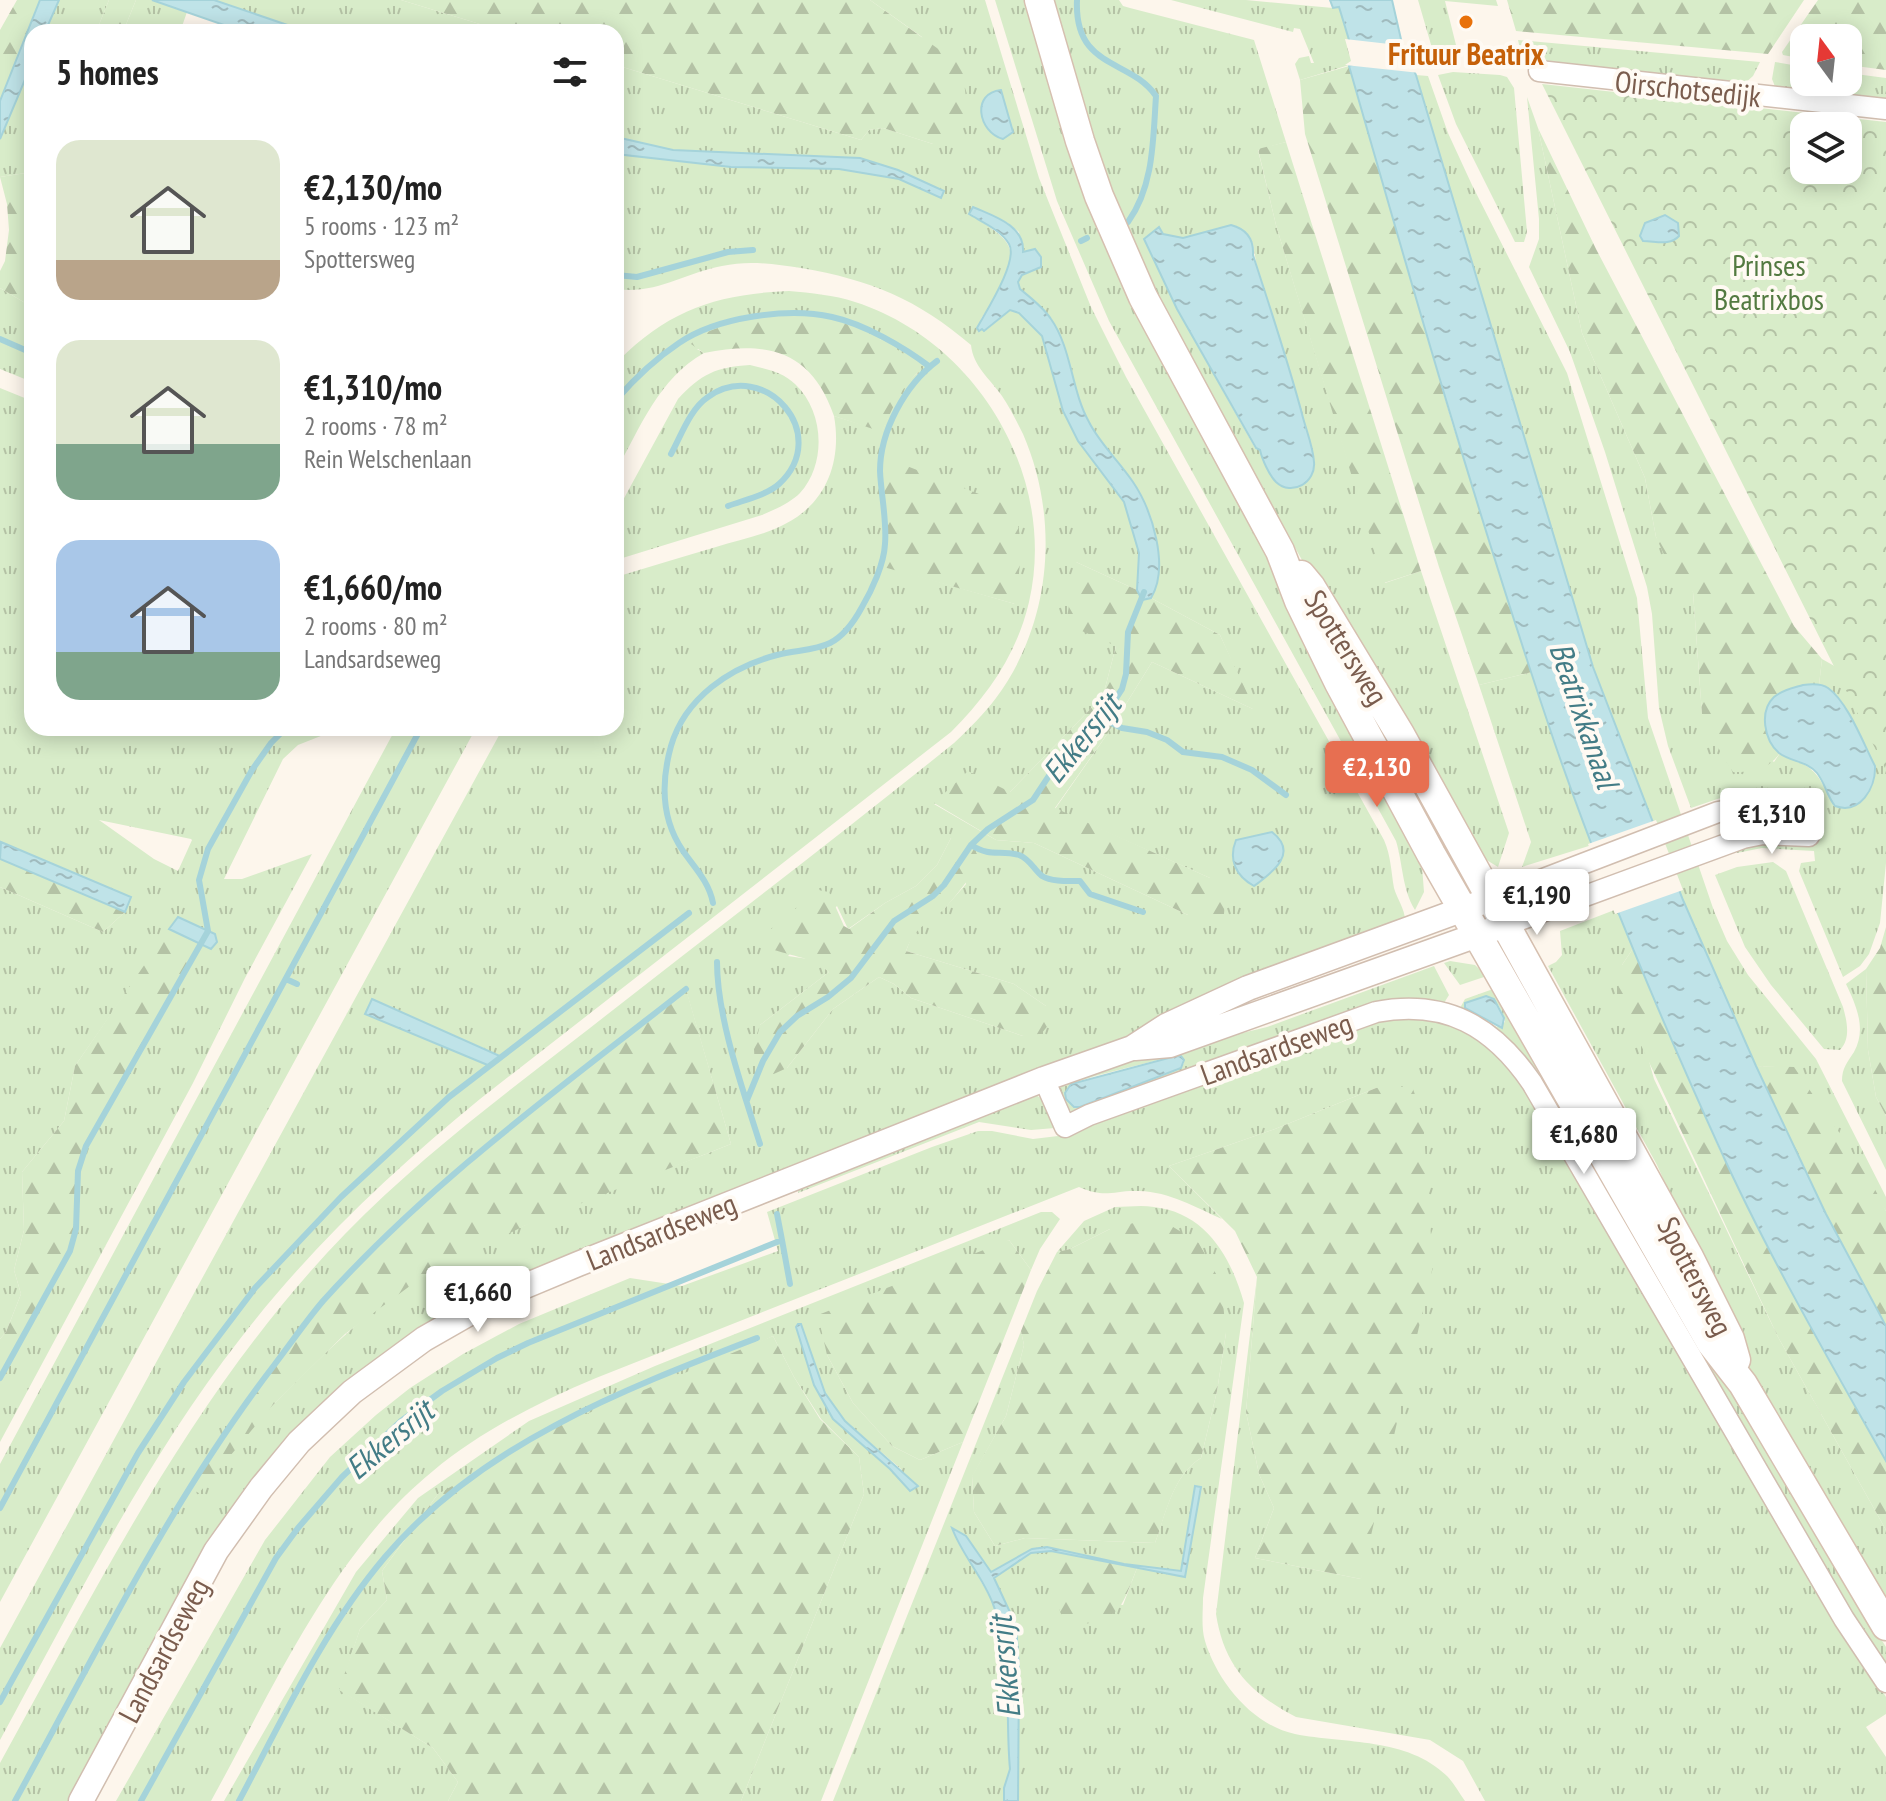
<!DOCTYPE html>
<html lang="en">
<head>
<meta charset="utf-8">
<style>
  body { margin:0; font-family:"PT Sans Narrow",sans-serif; background:#f6f6f6; color:#222; height:100vh; display:flex; flex-direction:column; font-size:30px; white-space:nowrap }
  * { box-sizing:border-box; margin:0 }
  p { font-size:26px; color:#767676 }
  .icon { flex:none; width:44px; height:44px; fill:none; stroke:currentColor; stroke-width:2; stroke-linecap:round; stroke-linejoin:round }
  .map { position:relative; flex:1; overflow:hidden }
  .sheet { position:absolute; left:24px; top:24px; width:600px; height:712px; display:flex; flex-direction:column; background:#fff; border-radius:24px; box-shadow:0 4px 20px #0003 }
  .sheet>* { flex:none }
  .needle { width:52px; rotate:345deg }
  .fabs { position:absolute; left:1790px; top:24px; display:grid; gap:16px }
  .fabs a { display:grid; place-items:center; width:72px; height:72px; border-radius:16px; background:#fff; box-shadow:0 4px 20px #0003; font-size:40px }
  .price { position:absolute; translate:-50% -68px; padding:0 18px; border-radius:8px; background:#fff; color:#222; font-size:26px; line-height:52px; filter:drop-shadow(0 2px 4px #0008) }
  .price::after { content:''; position:absolute; left:50%; top:48px; width:24px; height:18px; margin-left:-12px; background:inherit; clip-path:polygon(0 0,100% 0,50% 100%) }
  .price.current { background:#e76f51; color:#fff }
  ul { padding:0; list-style:none }
  li { display:flex; align-items:center; gap:24px; height:200px; padding:0 32px }
  li span { display:grid; place-items:center; flex:none; width:224px; height:160px; border-radius:24px; color:#555 }
  li>.icon { margin-inline-start:auto }
  span .icon { width:96px; height:96px; fill:#fffc; stroke-width:1 }
  li b { font-size:34px }
  h2 { display:flex; justify-content:space-between; align-items:center; height:96px; padding:0 32px; font-size:34px }
  .map>svg:first-child { display:block }
</style>
</head>
<body>
<div class="map">
<svg width="1886" height="1801" viewBox="0 0 1886 1801">
  <defs>
    <pattern id="grass-tufts" width="24" height="20" patternUnits="userSpaceOnUse" patternTransform="scale(2)"><rect width="24" height="20" fill="#d8ecc9"/><path d="M3 7l-1-3M5 7V3M7 7l1-3M15 17l-1-3M17 17v-4M19 17l1-3" fill="none" stroke="#b4c2a5"/></pattern>
    <pattern id="forest-firs" width="22" height="20" patternUnits="userSpaceOnUse" patternTransform="scale(2)"><rect width="22" height="20" fill="#d8ecc9"/><path d="M5 1l3.5 6h-7zM16 11l3.5 6h-7z" fill="#b4c2a5"/></pattern>
    <pattern id="park-crowns" width="20" height="18" patternUnits="userSpaceOnUse" patternTransform="scale(2)"><rect width="20" height="18" fill="#d8ecc9"/><path d="M2 6a3 3 0 1 1 6 0M12 15a3 3 0 1 1 6 0" fill="none" stroke="#b4c2a5"/></pattern>
    <pattern id="water-ripples" width="26" height="14" patternUnits="userSpaceOnUse" patternTransform="scale(2)"><rect width="26" height="14" fill="#bfe3e8"/><path d="M2 4q2-2 4 0t4 0M15 11q2-2 4 0t4 0" fill="none" stroke="#a0bbbe"/></pattern>
  </defs>
  <rect width="100%" height="100%" fill="#fdf6ec"/>
  <path fill="url(#grass-tufts)" fill-rule="evenodd" d="M59,0H109L96,32H45Z
    M136,0H152L187,12L180,32H123Z
    M214,0H401L506,32H308Z
    M870,0H985L1039,178L1091,307L1126,377L1384,840C1391,856 1391,871 1394,888C1397,899 1405,909 1405,920L1129,1036L516,1280L309,1422L70,1801H0V1763C102,1578 196,1388 345,1234C420,1157 505,1094 590,1028C711,933 834,840 954,743C969,729 984,714 996,698C1052,623 1060,519 1023,434C1017,422 1010,408 1002,396C990,379 973,366 971,345C917,299 871,280 801,268C774,264 749,260 722,266C685,273 655,295 616,289V154L731,167L839,169L899,179L941,198L944,191L898,170L860,158L673,150L616,137V65L861,140L869,130L883,128L933,144L922,37ZM974,207L1008,223L1019,232L1023,252L1041,267L1022,275L1018,282L1020,289C1031,298 1043,307 1051,319C1072,349 1071,390 1089,422C1100,444 1119,461 1133,482C1152,511 1170,567 1151,598L1220,635L1253,709L1152,662L1108,733L1055,809L1210,878L1188,915L1034,843L996,840L934,804L1010,792L1103,696L1116,646L1076,562L1137,590L1139,553L1124,502L1078,441L1063,411L1042,336L1019,313L1010,310L985,331L979,326C981,313 990,310 995,299C1020,246 1017,245 970,214ZM951,838L966,884L944,909L914,930L906,951L1014,984L1046,1006L1023,1036L911,998L894,984L879,977L833,1009L787,1068L760,1025L829,972L815,960L788,956L837,906L848,929L885,903L916,886L937,865ZM686,990L731,1144C628,1185 520,1220 423,1276C366,1310 318,1360 271,1407L474,1155Z
    M995,0H1025L1062,123L1289,594L1337,711L1422,866L1424,892L1415,910C1402,889 1403,864 1396,841L1109,321L1057,201Z
    M1048,0H1119L1123,6L1130,8L1254,40L1286,142L1258,150L1276,225L1385,583L1421,571L1509,833L1498,867L1485,859L1302,560L1171,328L1118,218ZM1230,225L1250,237L1253,244L1294,488L1283,486L1261,450L1255,448L1177,309L1163,234L1183,238Z
    M1171,0H1246L1333,8L1339,6L1356,63L1300,80L1295,64L1299,58L1309,56L1311,63H1314L1300,29L1294,28L1293,32Z
    M1418,0H1496L1498,6L1445,1L1456,45H1450L1434,55Z
    M1518,40L1760,62L1753,76L1744,84L1533,65L1522,58Z
    M1775,62L1804,67V82H1848V73L1886,78V101L1776,89L1772,79Z
    M32,63V172L0,177V139Z
    M1453,72L1500,75L1507,77L1514,88L1527,232L1524,242H1515L1456,124L1438,75Z
    M1416,75L1428,76L1448,133L1472,185L1567,373L1637,598L1648,718L1714,911L1727,941L1748,975L1816,1059L1886,1197V1211L1794,1068L1756,1066L1683,900L1593,667Z
    M1527,97L1538,128L1582,333L1645,478L1656,537L1693,592L1702,714L1774,762L1780,753C1808,766 1816,767 1829,797L1859,736C1850,719 1839,690 1819,685L1822,659L1845,672L1886,686V863L1880,923L1869,954L1860,966L1843,977L1799,871L1801,863L1815,861L1814,851L1762,848L1737,853L1725,819L1766,794L1735,793L1691,808L1668,746L1659,708L1652,614L1647,587L1605,452L1570,352L1529,267L1539,239V219Z
    M0,288L32,307V382L0,369Z
    M789,291C811,293 834,295 855,302C977,341 1058,477 1029,602C1017,654 988,695 951,732L480,1099C392,1171 309,1249 240,1339C144,1462 75,1603 0,1740V1648L503,728H616V577C649,567 682,557 716,547C738,540 765,535 785,524C827,503 842,460 834,416L882,431C891,411 899,386 918,373L880,339L697,349L704,353C659,378 640,428 616,471V363L619,360C670,309 718,294 789,291ZM880,472L1015,604L880,565L885,546ZM372,999L501,1056V1057L366,1014Z
    M750,365C766,369 783,372 795,384C824,411 827,463 800,493C790,503 776,509 762,515L616,560V513L678,399C701,374 716,367 750,365Z
    M0,388L32,401V728H341L298,745L283,759L224,879H242L312,854L245,978L193,1083L0,1442V1378L70,1251L78,1171L86,1146L201,944L211,949L178,918L75,1066L64,1121L22,1172L24,1230L14,1270L21,1294L6,1332L0,1339V887L103,932L125,912L131,897L1,842L0,844ZM99,820L191,839L192,840L178,871L154,859Z
    M1532,672L1592,845L1522,867L1531,842L1479,685Z
    M396,728H476L0,1602V1464Z
    M1773,862L1786,871L1843,1007C1847,1021 1851,1039 1840,1050L1824,1049L1771,985L1745,947L1715,875L1737,867Z
    M1617,909L1634,947L1622,965L1654,1079L1778,1337L1886,1530V1607L1795,1454L1748,1366L1657,1165L1548,966L1556,962L1562,955L1560,931Z
    M1450,961L1475,965L1487,976L1460,985L1444,963Z
    M1434,966L1449,995L1444,1003L1429,1002L1073,1112L1066,1108L1059,1092L1062,1082L1102,1067L1267,1027ZM1178,1055L1184,1063L1181,1068L1080,1107L1065,1093L1071,1084L1095,1076Z
    M1866,969L1868,1050L1876,1097L1886,1116V1170L1842,1081C1842,1068 1847,1063 1854,1052C1867,1029 1856,1005 1846,984Z
    M1496,988L1826,1551L1886,1647V1668L1841,1598L1527,1060L1499,1032L1460,1008L1465,999ZM1486,996C1496,997 1503,1012 1505,1022L1497,1027L1466,1010V1003Z
    M1389,1017L1437,1019L1480,1038L1515,1071L1809,1576L1886,1697V1714L1866,1727L1886,1757V1801H1485L1463,1761L1430,1740L1296,1717C1250,1693 1224,1666 1216,1614L1257,1277L1246,1412L1259,1474L1274,1508L1255,1558L1361,1579L1376,1088L1275,1129L1169,1166L1222,1219C1195,1207 1170,1192 1139,1191C1112,1190 1107,1199 1079,1187L596,1378C539,1402 481,1431 433,1471C332,1553 273,1689 211,1801H116L265,1540L330,1457L376,1415L410,1388L463,1354L519,1324L630,1278L682,1286L778,1251L767,1212L932,1147L978,1131H992L1033,1139L1058,1136Z
    M1035,1094L1043,1100L1055,1128L1031,1130L979,1122L798,1193L799,1185Z
    M1115,1207C1128,1207 1141,1205 1154,1207C1206,1213 1231,1257 1244,1303L1203,1598C1203,1611 1201,1628 1205,1641C1217,1681 1252,1725 1295,1734C1345,1744 1407,1737 1447,1776C1454,1783 1459,1793 1465,1801H1018L1019,1668L1016,1625L993,1578L1031,1553L1051,1551V1593L1123,1605L1137,1568L1185,1576L1195,1486L1181,1571L1124,1564L1047,1547L1032,1549L991,1572L966,1536L980,1580L993,1602L1005,1641L1010,1769L1004,1788V1801H833L1021,1331L1024,1345L1006,1416L972,1477L974,1512L995,1546L1025,1538L1155,1543C1166,1513 1173,1475 1201,1458L1217,1391L1226,1333L1110,1229L1070,1249L1057,1252L1084,1221Z
    M1041,1212H1052L1060,1219L1040,1249L1031,1270L1009,1240L827,1355L853,1403L892,1446L920,1460L963,1442L821,1801H741L864,1494L859,1457L821,1419L794,1377L773,1336L438,1494L382,1571L387,1600L360,1629L340,1690L433,1748L458,1782L448,1801H224L356,1572L418,1498L529,1421L655,1366ZM801,1324L825,1393L845,1421L901,1469L910,1491L890,1469L833,1419L814,1385L796,1327Z"/>
  <path fill="url(#forest-firs)" d="M17,0H40L0,101V30Z
    M109,0H136L123,32H96Z
    M401,0H870L962,66L969,122L944,143L933,144L883,128L869,130L861,140L616,65V32H506Z
    M1507,0H1804L1768,54L1516,31Z
    M1818,0H1886V70L1848,65V38H1804V59L1783,55L1782,52Z
    M1349,66L1452,423L1532,672L1479,685L1439,567L1305,134L1300,80Z
    M1538,128L1596,249L1794,626L1822,659L1819,685L1812,684L1765,726L1773,746L1780,753C1768,770 1753,772 1733,772L1722,755L1702,714L1693,592L1677,583L1656,537L1645,478L1582,333Z
    M1286,142L1421,571L1384,583L1276,225L1258,149Z
    M32,172V307L0,288V271L5,261L9,230L7,204L0,177Z
    M784,316C799,317 815,316 829,319C863,327 897,346 922,369C901,386 893,407 882,432L834,416C811,349 766,341 704,353L691,344C706,324 760,319 784,316Z
    M881,456L1015,508L1022,548L1015,604L880,566L885,546Z
    M1076,562L1137,590L1142,600L1151,598L1220,635L1255,710L1152,662L1108,733L1055,808L1210,878L1225,898L1224,914L1205,920L1188,915L1034,843L996,840L934,803L968,771L1010,792L1103,696L1116,646L1066,624Z
    M951,838L971,845L981,860C971,876 960,891 947,906C929,926 917,922 906,951L1014,984L1046,1006L1050,1023L1041,1034L1023,1036L911,998L894,984L879,977L833,1009L787,1068L767,1077L755,1067L754,1049L760,1025L829,972C811,956 788,956 766,947L764,935L818,890L829,892L844,926L849,929L885,903L916,886L937,865Z
    M0,859L125,912L103,932L0,887Z
    M1886,927V1116L1876,1097L1868,1050L1866,969L1880,948Z
    M169,929L201,944L86,1146L78,1171L76,1229L70,1251L0,1378V1339L6,1332L21,1294L14,1270L24,1230L22,1172L64,1121L75,1066Z
    M1634,947L1720,1151L1814,1332L1886,1461V1530L1778,1337L1617,994L1622,965Z
    M686,989L731,1144L524,1226L422,1277L345,1334L271,1407L199,1493L188,1488C231,1425 272,1358 323,1301C432,1180 559,1089 686,989Z
    M1756,1066L1794,1067C1825,1114 1862,1160 1886,1211V1326L1826,1214Z
    M1412,1086L1423,1118L1433,1266L1361,1579L1255,1558L1274,1508L1259,1474L1246,1412L1257,1277L1235,1231L1169,1166L1275,1129L1376,1088Z
    M1157,1217L1199,1243L1221,1283L1226,1333L1217,1391L1201,1458C1173,1475 1166,1514 1155,1543L1025,1538L995,1546L974,1512L972,1476L1006,1416L1024,1345L1021,1331L1037,1291L1057,1252L1070,1249L1110,1229Z
    M1009,1240L1031,1270L963,1442L920,1460L892,1446L853,1403L827,1355L818,1315Z
    M773,1336L794,1377L820,1419L859,1457L864,1494L741,1801H448L458,1782L433,1748L339,1690L360,1629L387,1600L382,1571L438,1494L565,1423Z
    M1051,1551L1137,1568C1119,1615 1119,1619 1068,1627L1051,1593Z"/>
  <path fill="url(#park-crowns)" fill-rule="evenodd" d="M1542,84L1886,122V770ZM1804,126H1848V170H1804Z"/>
  <path fill="url(#water-ripples)" stroke="#a5d3da" stroke-width="2" d="M40,0H59L45,32H32V63L0,139V101Z
    M152,0H214L308,32H244Z
    M1330,0H1392L1403,48L1416,75L1593,667L1683,900L1756,1066L1826,1214L1886,1326V1461C1829,1360 1768,1255 1720,1149C1660,1017 1602,880 1555,744C1479,520 1414,293 1349,66L1356,63L1339,7L1333,8Z
    M1001,90L1013,132L1003,139C978,132 971,93 1001,90Z
    M616,137L673,150L860,158L898,170L944,191L941,198L899,179L839,169L731,167L616,154Z
    M973,207C993,216 1025,225 1023,252L1035,249L1041,257V267L1022,275L1018,282L1020,289C1031,298 1043,307 1051,319C1072,349 1071,390 1089,422C1100,444 1119,461 1133,482C1152,510 1170,567 1151,598L1142,600L1137,590L1139,553L1124,502L1078,441L1063,411L1042,336L1019,313L1010,310L984,331L982,329L979,331L977,328C985,313 1019,261 1009,244C1001,230 982,222 969,214Z
    M1665,215L1678,223L1679,236C1670,246 1656,241 1643,241L1640,236L1645,223Z
    M1231,225C1246,229 1254,239 1253,255C1270,308 1288,361 1302,414C1306,430 1313,446 1314,462C1316,482 1292,497 1276,482C1269,475 1262,459 1260,450L1256,448L1177,309L1144,239L1159,227L1163,234L1183,238Z
    M1803,685C1811,684 1821,683 1828,688C1848,702 1864,745 1875,766C1876,788 1860,815 1835,806C1827,796 1825,783 1817,773C1807,761 1791,762 1779,753C1764,740 1759,711 1774,697C1782,690 1793,688 1803,685Z
    M1272,832C1299,853 1273,872 1254,886C1236,876 1228,860 1236,840Z
    M1,842L131,897L125,912L0,859Z
    M178,917L215,934L217,942L211,949L169,929Z
    M1486,996L1494,999L1504,1018L1502,1028L1465,1008V1003Z
    M372,999L502,1057L490,1066L365,1014Z
    M1176,1056H1181L1184,1060L1181,1068L1080,1107H1074L1066,1099L1065,1093L1071,1084Z
    M798,1324H801L825,1393L845,1421L918,1486L910,1491L890,1469L833,1419L814,1385L796,1327Z
    M1195,1486L1201,1487L1185,1577L1051,1551L1031,1553L994,1578L1016,1625L1019,1668L1018,1801H1004V1788L1010,1769C1005,1716 1013,1653 993,1604C983,1577 962,1555 952,1528L966,1536L991,1572L1032,1549L1047,1547L1124,1564L1181,1571Z"/>
  <path fill="#fdf6ec" d="M1345,39L1407,46L1420,73L1345,65L1351,61Z
    M1656,820L1683,890L1615,914L1588,844Z"/>
  <g fill="none" stroke-linecap="round" stroke-linejoin="round">
    <path stroke="#a5d3da" stroke-width="6" d="M1077,0C1074,70 1130,58 1156,96C1153,139 1154,186 1128,222
      M1081,241L1087,238
      M616,275L637,277L728,252L753,250
      M0,339L32,353
      M616,400C635,378 655,359 679,343C717,317 788,307 832,317C864,324 904,347 930,367
      M671,454C681,436 690,409 708,397C764,357 833,434 779,484C767,495 744,500 728,506
      M1103,719L1122,728L1147,732L1167,740L1183,752L1222,757L1252,770L1286,795
      M971,845C992,858 999,849 1019,855C1030,859 1034,870 1042,876C1052,882 1068,881 1080,881L1090,894L1143,912
      M713,903C709,882 695,868 683,851C661,819 661,782 671,746C685,698 730,667 777,655C794,650 814,651 830,643C844,636 855,620 862,607C872,590 884,564 885,544C887,520 881,495 880,471C880,431 905,385 937,361
      M717,962C717,1018 743,1090 760,1144
      M286,979L297,984
      M747,1100L763,1061L780,1032L797,1016L828,997L851,978L894,921L933,896L944,885L971,845L988,829L1033,800L1058,762L1096,729L1122,689L1126,674L1128,632L1144,592
      M782,1240L790,1284
      M0,1378L70,1251L76,1229L78,1171L86,1146L208,931L199,880L208,849L252,770L271,743L286,728
      M0,1508L421,728
      M0,1702L138,1453L184,1382L255,1288L341,1197L449,1097L689,913
      M15,1801C96,1653 172,1498 275,1364C291,1343 306,1321 323,1301C432,1180 559,1089 686,989
      M141,1801L276,1558L298,1528L342,1477L401,1421L442,1391L497,1358L528,1343L782,1240L777,1214
      M239,1801C283,1718 324,1629 385,1557C481,1444 622,1390 757,1338"/>
    <defs>
      <path id="minor" d="M1539,71L1886,109
        M1491,899L1718,812L1772,803L1802,806
        M1506,925L1743,838L1763,834L1809,836
        M1044,1079L1065,1127L1089,1115L1376,1012C1446,999 1493,1026 1532,1083L1844,1619L1886,1682"/>
      <path id="tertiary" d="M1135,1048L1170,1045L1494,929
        M81,1801L216,1551L261,1488L299,1442L352,1392L424,1339L494,1299L578,1264L1044,1079L1132,1048L1166,1026L1248,988L1491,899"/>
      <path id="secondary" d="M1039,0L1080,141L1099,196L1143,297L1280,551L1299,601L1339,683L1431,854L1711,1343L1743,1384L1886,1626
        M1301,575L1311,587L1400,734L1689,1257L1730,1339L1736,1360"/>
    </defs>
    <use href="#minor" stroke="#d1beb0" stroke-width="23"/>
    <use href="#tertiary" stroke="#d1beb0" stroke-width="27"/>
    <use href="#secondary" stroke="#d6c0b0" stroke-width="31"/>
    <use href="#minor" stroke="#fff" stroke-width="20"/>
    <use href="#tertiary" stroke="#fff" stroke-width="24"/>
    <use href="#secondary" stroke="#fff" stroke-width="28"/>
  </g>
  <circle fill="#e8710a" stroke="#fffaf3" stroke-width="3" cx="1466" cy="22" r="8"/>
  <g text-anchor="middle" dominant-baseline="central" stroke-width="8" stroke-linejoin="round" paint-order="stroke">
    <g font-size="30" font-weight="bold" fill="#c56008" stroke="#fffaf3">
      <text x="1466" y="53">Frituur Beatrix</text>
    </g>
    <g font-size="30" fill="#7a5c4d" stroke="#fffaf3">
      <text transform="translate(1688 88) rotate(6)">Oirschotsedijk</text>
      <text transform="translate(1347 647) rotate(58)">Spottersweg</text>
      <text transform="translate(1276 1048) rotate(-20)">Landsardseweg</text>
      <text transform="translate(661 1231) rotate(-22)">Landsardseweg</text>
      <text transform="translate(1696 1276) rotate(63)">Spottersweg</text>
      <text transform="translate(163 1650) rotate(-62)">Landsardseweg</text>
    </g>
    <g font-size="30" fill="#537a41" stroke="#fffaf3">
      <text x="1769" y="264">Prinses<tspan x="1769" dy="34">Beatrixbos</tspan></text>
    </g>
    <g font-size="32" font-style="italic" fill="#437c86" stroke="#fffaf3">
      <text transform="translate(1585 715) rotate(71)">Beatrixkanaal</text>
      <text transform="translate(1081 738) rotate(-51)">Ekkersrijt</text>
      <text transform="translate(389 1439) rotate(-40)">Ekkersrijt</text>
      <text transform="translate(1004 1667) rotate(-95)">Ekkersrijt</text>
    </g>
  </g>
</svg>
<div class="fabs">
<a><svg class="needle" viewBox="-14 -14 28 28"><path d="M0-13l5 13h-10z" fill="#e53935"/><path d="M0 13l5-13h-10z" fill="#767676"/></svg></a>
<a><svg class="icon" aria-label="layers" viewBox="0 0 24 24"><path d="M12 4l9 5-9 5-9-5zM3 14l9 5 9-5"/></svg></a>
</div>
<b class="price current" style="left:1377px;top:809px">€2,130</b>
<b class="price" style="left:1772px;top:856px">€1,310</b>
<b class="price" style="left:1537px;top:937px">€1,190</b>
<b class="price" style="left:1584px;top:1176px">€1,680</b>
<b class="price" style="left:478px;top:1334px">€1,660</b>
<section class="sheet">
<h2>5 homes<svg class="icon" aria-label="filters" viewBox="0 0 24 24"><path d="M4 7h16M4 17h16"/><circle cx="9" cy="7" r="2"/><circle cx="15" cy="17" r="2"/></svg></h2>
<ul>
<li><span style="background:linear-gradient(#dfe7d0 75%,#b9a48a 0)"><svg class="icon" aria-label="home" viewBox="0 0 24 24"><path d="M3 11l9-7 9 7M6 9v11h12V9"/></svg></span><div><b>€2,130/mo</b><p>5 rooms · 123 m²</p><p>Spottersweg</p></div></li>
<li><span style="background:linear-gradient(#dfe7d0 65%,#7fa58c 0)"><svg class="icon" aria-label="home" viewBox="0 0 24 24"><path d="M3 11l9-7 9 7M6 9v11h12V9"/></svg></span><div><b>€1,310/mo</b><p>2 rooms · 78 m²</p><p>Rein Welschenlaan</p></div></li>
<li><span style="background:linear-gradient(#a9c7e8 70%,#7fa58c 0)"><svg class="icon" aria-label="home" viewBox="0 0 24 24"><path d="M3 11l9-7 9 7M6 9v11h12V9"/></svg></span><div><b>€1,660/mo</b><p>2 rooms · 80 m²</p><p>Landsardseweg</p></div></li>
</ul>
</section>
</div>
</body>
</html>
